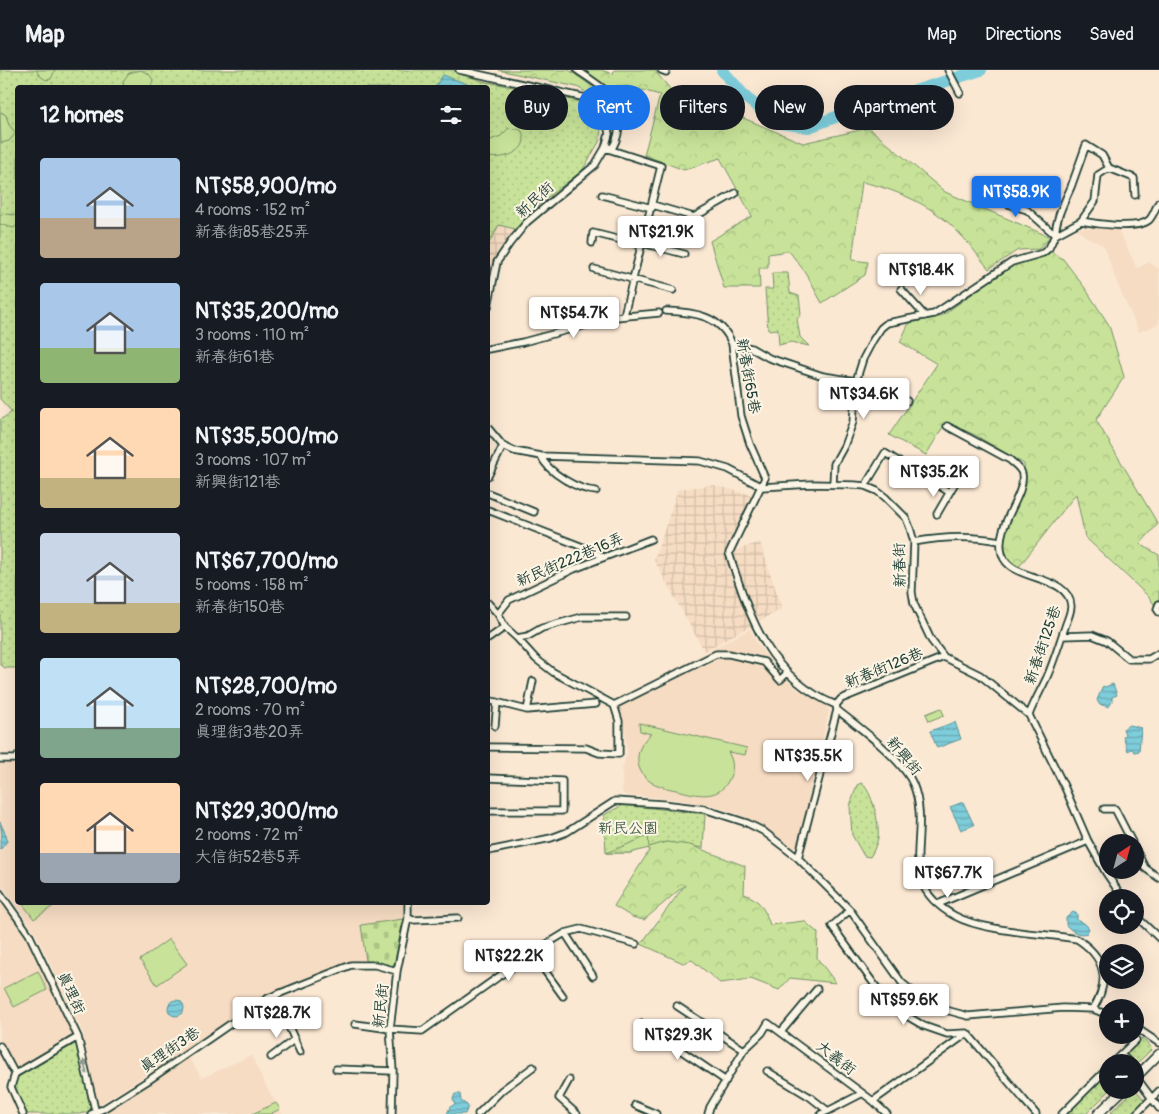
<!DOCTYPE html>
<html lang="en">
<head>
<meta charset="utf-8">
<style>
  body { margin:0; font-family:Pangolin,"LXGW WenKai TC",sans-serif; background:#242831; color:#f1f3f6; height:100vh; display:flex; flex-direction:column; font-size:19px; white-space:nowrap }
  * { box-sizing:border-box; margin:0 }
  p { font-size:16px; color:#9ea1a6 }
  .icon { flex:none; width:28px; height:28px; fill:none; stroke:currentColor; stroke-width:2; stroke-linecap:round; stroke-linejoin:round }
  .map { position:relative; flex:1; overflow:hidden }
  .panel { position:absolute; left:15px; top:15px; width:475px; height:820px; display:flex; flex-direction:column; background:#171b24; border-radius:5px; box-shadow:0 5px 20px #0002 }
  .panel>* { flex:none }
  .guide { position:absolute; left:505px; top:15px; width:475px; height:45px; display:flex; gap:10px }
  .needle { width:32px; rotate:36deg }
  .tools { position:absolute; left:1099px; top:764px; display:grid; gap:10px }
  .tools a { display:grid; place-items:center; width:45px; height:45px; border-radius:50%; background:#171b24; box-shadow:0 5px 20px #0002; font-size:25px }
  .price { position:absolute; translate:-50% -42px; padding:0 11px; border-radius:5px; background:#fff; color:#222; font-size:16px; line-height:32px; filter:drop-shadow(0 1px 2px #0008) }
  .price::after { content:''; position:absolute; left:50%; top:30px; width:15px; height:11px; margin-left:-8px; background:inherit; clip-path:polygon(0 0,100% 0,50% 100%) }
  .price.on { background:#1a73e8; color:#fff }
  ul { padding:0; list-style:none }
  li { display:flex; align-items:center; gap:15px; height:125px; padding:0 25px }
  li span { display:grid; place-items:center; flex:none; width:140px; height:100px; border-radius:5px; color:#555 }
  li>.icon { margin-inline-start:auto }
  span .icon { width:60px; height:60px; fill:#fffc; stroke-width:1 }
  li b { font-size:21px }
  h2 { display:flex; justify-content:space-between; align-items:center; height:60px; padding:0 25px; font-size:21px }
  .chip { padding:0 18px; border-radius:22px; background:#171b24; box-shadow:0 5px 20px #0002; font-size:18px; line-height:45px }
  .chip.on { background:#1a73e8; color:#fff }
  header { display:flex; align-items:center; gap:30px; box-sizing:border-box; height:70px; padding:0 25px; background:#171b24; border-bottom:1px solid #363941 }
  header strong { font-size:24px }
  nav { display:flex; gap:28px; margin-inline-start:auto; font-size:18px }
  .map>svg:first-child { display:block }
</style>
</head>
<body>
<header>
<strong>Map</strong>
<nav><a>Map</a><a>Directions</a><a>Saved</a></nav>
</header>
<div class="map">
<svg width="1159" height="1044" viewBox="0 0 1159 1044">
  <defs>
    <pattern id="industrial-grid" width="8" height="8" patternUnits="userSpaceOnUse" patternTransform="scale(1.25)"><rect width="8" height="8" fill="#f6dcc3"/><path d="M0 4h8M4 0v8" fill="none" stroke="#d2bea8"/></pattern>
    <pattern id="green-dots" width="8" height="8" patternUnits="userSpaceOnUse" patternTransform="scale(1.25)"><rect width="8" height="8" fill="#c8e399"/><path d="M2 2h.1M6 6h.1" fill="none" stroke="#abc484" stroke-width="1.8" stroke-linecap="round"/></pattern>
    <pattern id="forest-crowns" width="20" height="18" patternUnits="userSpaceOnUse" patternTransform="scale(1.25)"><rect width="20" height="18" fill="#c8e399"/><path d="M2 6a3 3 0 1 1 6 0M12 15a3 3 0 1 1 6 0" fill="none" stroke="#abc484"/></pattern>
    <pattern id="cemetery-stones" width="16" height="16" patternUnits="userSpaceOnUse" patternTransform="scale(1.25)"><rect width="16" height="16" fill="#c8e399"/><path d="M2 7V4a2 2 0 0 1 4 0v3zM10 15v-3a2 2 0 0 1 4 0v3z" fill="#abc484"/></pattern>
    <pattern id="water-rules" width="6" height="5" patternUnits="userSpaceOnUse" patternTransform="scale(1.25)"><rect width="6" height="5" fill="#7ecddb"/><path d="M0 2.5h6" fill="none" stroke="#67a8b2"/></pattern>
  </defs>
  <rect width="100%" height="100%" fill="#fbe8d3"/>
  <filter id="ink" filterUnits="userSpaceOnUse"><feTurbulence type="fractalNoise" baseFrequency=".02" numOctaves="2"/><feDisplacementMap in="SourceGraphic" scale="10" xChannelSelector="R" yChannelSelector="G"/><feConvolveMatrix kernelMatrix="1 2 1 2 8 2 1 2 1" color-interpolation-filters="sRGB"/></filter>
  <g filter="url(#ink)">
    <path fill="#f6dcc3" d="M1076,158L1118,159L1137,198L1149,192L1159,199V254L1139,262L1117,213L1104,176L1085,166Z
      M750,559L756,572L774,596L797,619L827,636L829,641L799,774L794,778L749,749L713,735L669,729L625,725L622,722V700L627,683L624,652L617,630Z
      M17,690L18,832H404L402,861L395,892L392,897L360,890L343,896L253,936L100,1034L97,1031L83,968L84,965L69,933L36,864L0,813V691Z
      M0,826L28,864L77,965L16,1000L0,971Z
      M251,985L265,1014L282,1044H102L105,1041L155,1009L188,986L202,1008Z"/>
    <path fill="url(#industrial-grid)" d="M499,155L515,159L492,192L488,209V175Z
      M713,415L753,425L724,483H729L760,472L782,539L704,581L654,490L678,419Z"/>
    <path fill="url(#green-dots)" stroke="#749066" d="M0,0H454L481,11L540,22L584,33L592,39L599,49L601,60L599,72L582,101L540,133L515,159L499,155L488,175V18H18L17,598H5L0,594V350L12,342L0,329Z
      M772,203H788L790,223L799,226L801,244L797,249L800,267L809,276L791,272L779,275L778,259L768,260L765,219H773Z
      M861,713C872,719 880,756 878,768C876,775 874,781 870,787L864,786L852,765L850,736L857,715Z
      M625,735L705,744L703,778L666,772L630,783H606L604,745L621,736Z
      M1142,968L1152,979L1135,995V992H1133L1125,984Z
      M78,972L92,1034L89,1042L80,1044H27L12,1016L20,1004Z
      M1107,1002L1108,1020H1110L1086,1044H1066Z
      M1135,1019L1145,1031L1131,1044H1113L1111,1042Z"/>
    <path fill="url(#forest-crowns)" stroke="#749066" d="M498,0H569L604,25L606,29L603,32L577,17Z
      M589,0H601L613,4L614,0H654L671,20L704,38L743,48L803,73L869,58L945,122L1050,167L1039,179L1018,180L989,199C978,186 967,170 954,158C930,134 894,119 862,112L852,190L868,192L865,205L822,233L805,202L789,181L768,184V198H759L760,218H724L710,171L752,146L720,88L684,100L644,85L660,25L627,16L607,19L587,1Z
      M1050,181L1063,189L1085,218L1109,255L1124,307L1096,350L1158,454L1140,474L1159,485V528L1156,537L1148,526L1085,467L1076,424L1018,498C987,475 1019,441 1025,413C1026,408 1024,400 1024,394L975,365L946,352L926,385L889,365L937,294L900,272L909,253L940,247L1011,196L1040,188Z
      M648,766L649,777L666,772L690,775L745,796L744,824C760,829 765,840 770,855L804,851L818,863L817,888L836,913L790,908L779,920L751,909L720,913L692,890L683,893L641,874L685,815L644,850L632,847L614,836L649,781V778L630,783H606Z"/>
    <path fill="url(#cemetery-stones)" stroke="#749066" d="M403,849L395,892L392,897L366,891L361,855Z"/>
    <path fill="#c8e399" stroke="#749066" d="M36,0H55L51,9L46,10L40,6Z
      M141,0L150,5L153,10L151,17H124L123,11L129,3Z
      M0,42L6,45L9,55L16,63L9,71L1,73Z
      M509,58L521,60C533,80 505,90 489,87L488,84V71L501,66Z
      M6,144L15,145L17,147V156L13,158L0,154V145Z
      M941,638L944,645L929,651L926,644Z
      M639,653L747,678L745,685L728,682C733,690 734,698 730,707C721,730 700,726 681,721C671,719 660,717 651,712C632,700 635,676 651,664L640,661Z
      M22,833H58L34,849Z
      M169,869L187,894L157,915L140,890Z
      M38,901L47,920L14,937L4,918Z
      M276,1033L280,1039L272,1043L273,1044H252Z"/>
    <path fill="url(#water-rules)" stroke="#589398" d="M443,5L470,15L469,17H435Z
      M1113,614L1117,625L1112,627V631L1109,637L1099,634L1097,630L1103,616L1105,617Z
      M955,652L961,669L937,678L930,661Z
      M1129,655L1141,658L1139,681L1135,682L1132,679L1128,681L1123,667L1125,664L1123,659Z
      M963,732L974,755L961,760L950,737Z
      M0,752L6,765L7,771L0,780V769L2,765Z
      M1073,842L1077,844V850L1084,853L1089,858L1087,863C1079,866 1071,861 1066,855V848Z
      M168 938a8 8 0 1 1 16 0a8 8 0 1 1-16 0Z
      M455,1024H460L461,1031L467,1035L468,1037L465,1044H447L450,1037L455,1034L453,1029Z"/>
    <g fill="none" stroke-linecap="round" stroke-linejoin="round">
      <path stroke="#7ecddb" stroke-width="12" d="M722,0L746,28L780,53L809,57L852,41L981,0"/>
      <defs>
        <path id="street" d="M459,0L586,28L601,38L607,53L609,64L605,78L595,95L527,152L510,173L497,192L488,237
          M577,0C587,7 605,18 612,27C622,41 621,62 613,77L607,78
          M661,0L666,2
          M948,0L960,23
          M605,78L661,96L624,245
          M1109,98L1134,108L1135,125
          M984,122L1008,134L1027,140L1055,165
          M602,125L652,138
          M653,135L694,147L736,123
          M1055,165C1056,147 1064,133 1071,117C1076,103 1081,89 1086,75L1102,85L1109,98L1098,105L1095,131L1081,151
          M592,173L593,163L641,175
          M642,173L684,184
          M594,199L673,220
          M901,219L925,246
          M666,241C693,242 721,245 732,274L741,346L750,374L765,408L729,483C750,548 768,607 836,635
          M732,274L751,278L769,288L823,306L856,311L863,289L873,270L881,258L887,253L934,244L1012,192L1043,183L1049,178L1055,165L1081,151C1096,154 1137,160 1149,150C1154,145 1155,138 1159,132
          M488,279L523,272L616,247L659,243
          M947,356L1010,390C1014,394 1021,398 1022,404C1026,426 994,456 1002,484C1010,513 1069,503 1071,536C1071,543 1067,550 1065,557C1059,574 1054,591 1047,607C1041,620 1034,632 1029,645
          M488,358L503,376L514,381L541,386L700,391L728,399L762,417L811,414L855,415L865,416L877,421L885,427L906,448L910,458L914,472L912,522L914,534L931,570L944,587L980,605L1029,645L1065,718L1088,771L1106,803L1123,828
          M541,386C548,403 578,420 596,421
          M488,406L503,376
          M833,414L834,394L844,376L853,352L856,311L873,314L907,331
          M865,416L885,383L949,422
          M488,423L534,442
          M488,440L593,481L603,487
          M937,444L955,413
          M914,472C941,467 973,466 1000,471
          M488,533L498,544
          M1159,534L1157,539L1159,542
          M626,547H582L542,558L528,566L517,568L505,557L498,544L509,530L574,499L651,469
          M1062,566L1092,565L1107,571L1129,589H1149L1159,583
          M488,569L505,557
          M488,630L527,640L596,634
          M614,635L716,584H729L764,592L780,610L787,603
          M836,635L837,640C858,656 903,690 913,714C934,765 891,811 955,846C985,862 1041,863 1077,869C1105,887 1111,910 1093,939
          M836,635L841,629L944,587
          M527,640L533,611
          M495,656L497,632
          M488,677L586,678L599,683L619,684V651L614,635L553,602L536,589L517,568
          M0,689H16L18,686
          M488,708L562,711V741H488
          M1104,739H1115L1132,772
          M1135,778L1145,798L1159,808
          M488,781L551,768L567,762L615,731L663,734L704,739L747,753L763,761L798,788L850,840L902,913L931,936L968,946L1063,938L1093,939L1108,945
          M798,788L837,640
          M0,823L29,864L78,967L96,1044
          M938,834L1088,771
          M850,840L832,856L890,936L924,956L947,964L967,963L1036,1044
          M1135,844L1141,851L1159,868
          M408,848L414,850L458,848
          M565,863L593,906
          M532,883L563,926
          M275,925L300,982
          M677,936L744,980
          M355,954L390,959L422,961L532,883L565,863L581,859L636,874
          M642,954L726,1011
          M1135,957L1159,973
          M781,962L817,919
          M0,976L15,1004
          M1121,985L1129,992
          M271,987L295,969
          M1113,992L1136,970
          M336,999L393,1001
          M767,1001L810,1027L828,1041L861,1024
          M15,1004L78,967
          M15,1004L11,1017L23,1044
          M1136,1007L1159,1038
          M569,1010L559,1028L577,1044
          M873,1031L966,964
          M635,1035L656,1044
          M91,1044L103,1039L149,1010L268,928L351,895H375L397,901
          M392,1044L393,1001L390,959L397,901L408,848V832
          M478,1044L502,1020L533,997
          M708,1044L710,1037L744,980L762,963L768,953L873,1031L887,1044
          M821,1044L828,1041
          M1062,1044L1108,998
          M1136,1044L1159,1021"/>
        <path id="secondary" d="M1135,1008L1159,984
          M1098,1044L1123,1020"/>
      </defs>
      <use href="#street" stroke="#1f3d34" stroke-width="9"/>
      <use href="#secondary" stroke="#1f3d34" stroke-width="11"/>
      <use href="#street" stroke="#fcf5e5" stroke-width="5.5"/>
      <use href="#secondary" stroke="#fcf5e5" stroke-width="8"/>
    </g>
    <defs><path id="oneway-solid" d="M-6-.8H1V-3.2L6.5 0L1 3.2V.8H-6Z" transform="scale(1.25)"/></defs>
    <use fill="#8e998c" href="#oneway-solid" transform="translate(85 997) rotate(-103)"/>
  </g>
  <g text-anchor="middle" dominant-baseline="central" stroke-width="4" stroke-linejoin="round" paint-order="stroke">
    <g font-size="15" fill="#1f3d34" stroke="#fcf5e5">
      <text transform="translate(535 130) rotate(-42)">新民街</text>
      <text transform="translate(748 306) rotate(80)">新春街65巷</text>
      <text transform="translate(570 490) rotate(-23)">新民街222巷16弄</text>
      <text transform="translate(900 495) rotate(-91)">新春街</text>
      <text transform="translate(1043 575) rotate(-71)">新春街125巷</text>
      <text transform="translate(884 598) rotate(-22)">新春街126巷</text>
      <text transform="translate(904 686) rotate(50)">新興街</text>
      <text transform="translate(71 923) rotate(65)">真理街</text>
      <text transform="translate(381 936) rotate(-84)">新民街</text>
      <text transform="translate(170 980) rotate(-34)">真理街3巷</text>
      <text transform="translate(836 988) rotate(38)">大義街</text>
    </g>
    <g font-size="15" fill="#415e48" stroke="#fcf5e5">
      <text x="628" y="758">新民公園</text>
    </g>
  </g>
</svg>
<div class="tools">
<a><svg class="needle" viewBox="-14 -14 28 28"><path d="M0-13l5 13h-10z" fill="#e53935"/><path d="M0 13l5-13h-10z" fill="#9ea1a6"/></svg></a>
<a><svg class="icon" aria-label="locate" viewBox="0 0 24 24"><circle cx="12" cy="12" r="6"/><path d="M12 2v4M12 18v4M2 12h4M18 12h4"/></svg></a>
<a><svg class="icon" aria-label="layers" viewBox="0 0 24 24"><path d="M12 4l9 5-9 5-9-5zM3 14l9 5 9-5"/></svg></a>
<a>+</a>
<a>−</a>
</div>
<b class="price on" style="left:1016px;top:148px">NT$58.9K</b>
<b class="price" style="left:661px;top:188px">NT$21.9K</b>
<b class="price" style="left:921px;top:226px">NT$18.4K</b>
<b class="price" style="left:574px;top:269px">NT$54.7K</b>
<b class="price" style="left:864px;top:350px">NT$34.6K</b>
<b class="price" style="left:934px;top:428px">NT$35.2K</b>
<b class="price" style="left:808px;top:712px">NT$35.5K</b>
<b class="price" style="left:948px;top:829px">NT$67.7K</b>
<b class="price" style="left:509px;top:912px">NT$22.2K</b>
<b class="price" style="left:904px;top:956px">NT$59.6K</b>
<b class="price" style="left:277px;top:969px">NT$28.7K</b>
<b class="price" style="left:678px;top:991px">NT$29.3K</b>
<div class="guide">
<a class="chip">Buy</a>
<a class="chip on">Rent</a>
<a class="chip">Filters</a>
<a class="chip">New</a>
<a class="chip">Apartment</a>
</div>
<section class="panel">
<h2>12 homes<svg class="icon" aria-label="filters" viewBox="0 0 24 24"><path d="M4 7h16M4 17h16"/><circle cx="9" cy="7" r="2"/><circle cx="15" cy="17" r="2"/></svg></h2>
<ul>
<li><span style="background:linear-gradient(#a9c7e8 60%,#b9a48a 0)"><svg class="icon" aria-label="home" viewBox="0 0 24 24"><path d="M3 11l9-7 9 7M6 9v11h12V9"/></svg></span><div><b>NT$58,900/mo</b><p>4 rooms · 152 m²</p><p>新春街85巷25弄</p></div></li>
<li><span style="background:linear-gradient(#a9c7e8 65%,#8fb573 0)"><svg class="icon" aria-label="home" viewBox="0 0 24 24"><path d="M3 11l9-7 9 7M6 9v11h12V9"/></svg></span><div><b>NT$35,200/mo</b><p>3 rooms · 110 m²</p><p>新春街61巷</p></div></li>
<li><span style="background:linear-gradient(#ffd9b3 70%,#c2b280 0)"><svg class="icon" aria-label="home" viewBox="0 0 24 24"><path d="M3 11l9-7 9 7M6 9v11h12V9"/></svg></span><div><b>NT$35,500/mo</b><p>3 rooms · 107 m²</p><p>新興街121巷</p></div></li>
<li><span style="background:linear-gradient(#c9d6e8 70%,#c2b280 0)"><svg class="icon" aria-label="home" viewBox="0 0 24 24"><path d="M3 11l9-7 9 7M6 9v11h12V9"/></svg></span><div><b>NT$67,700/mo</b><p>5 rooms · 158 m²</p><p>新春街150巷</p></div></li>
<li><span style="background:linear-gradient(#bfe0f5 70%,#7fa58c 0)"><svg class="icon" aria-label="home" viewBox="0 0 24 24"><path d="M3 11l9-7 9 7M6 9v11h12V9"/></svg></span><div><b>NT$28,700/mo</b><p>2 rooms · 70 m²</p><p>真理街3巷20弄</p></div></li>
<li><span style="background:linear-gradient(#ffd9b3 70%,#9aa5b1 0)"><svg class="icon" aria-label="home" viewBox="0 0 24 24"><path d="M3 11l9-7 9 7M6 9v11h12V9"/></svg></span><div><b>NT$29,300/mo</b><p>2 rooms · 72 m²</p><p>大信街52巷5弄</p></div></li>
</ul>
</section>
</div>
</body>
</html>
